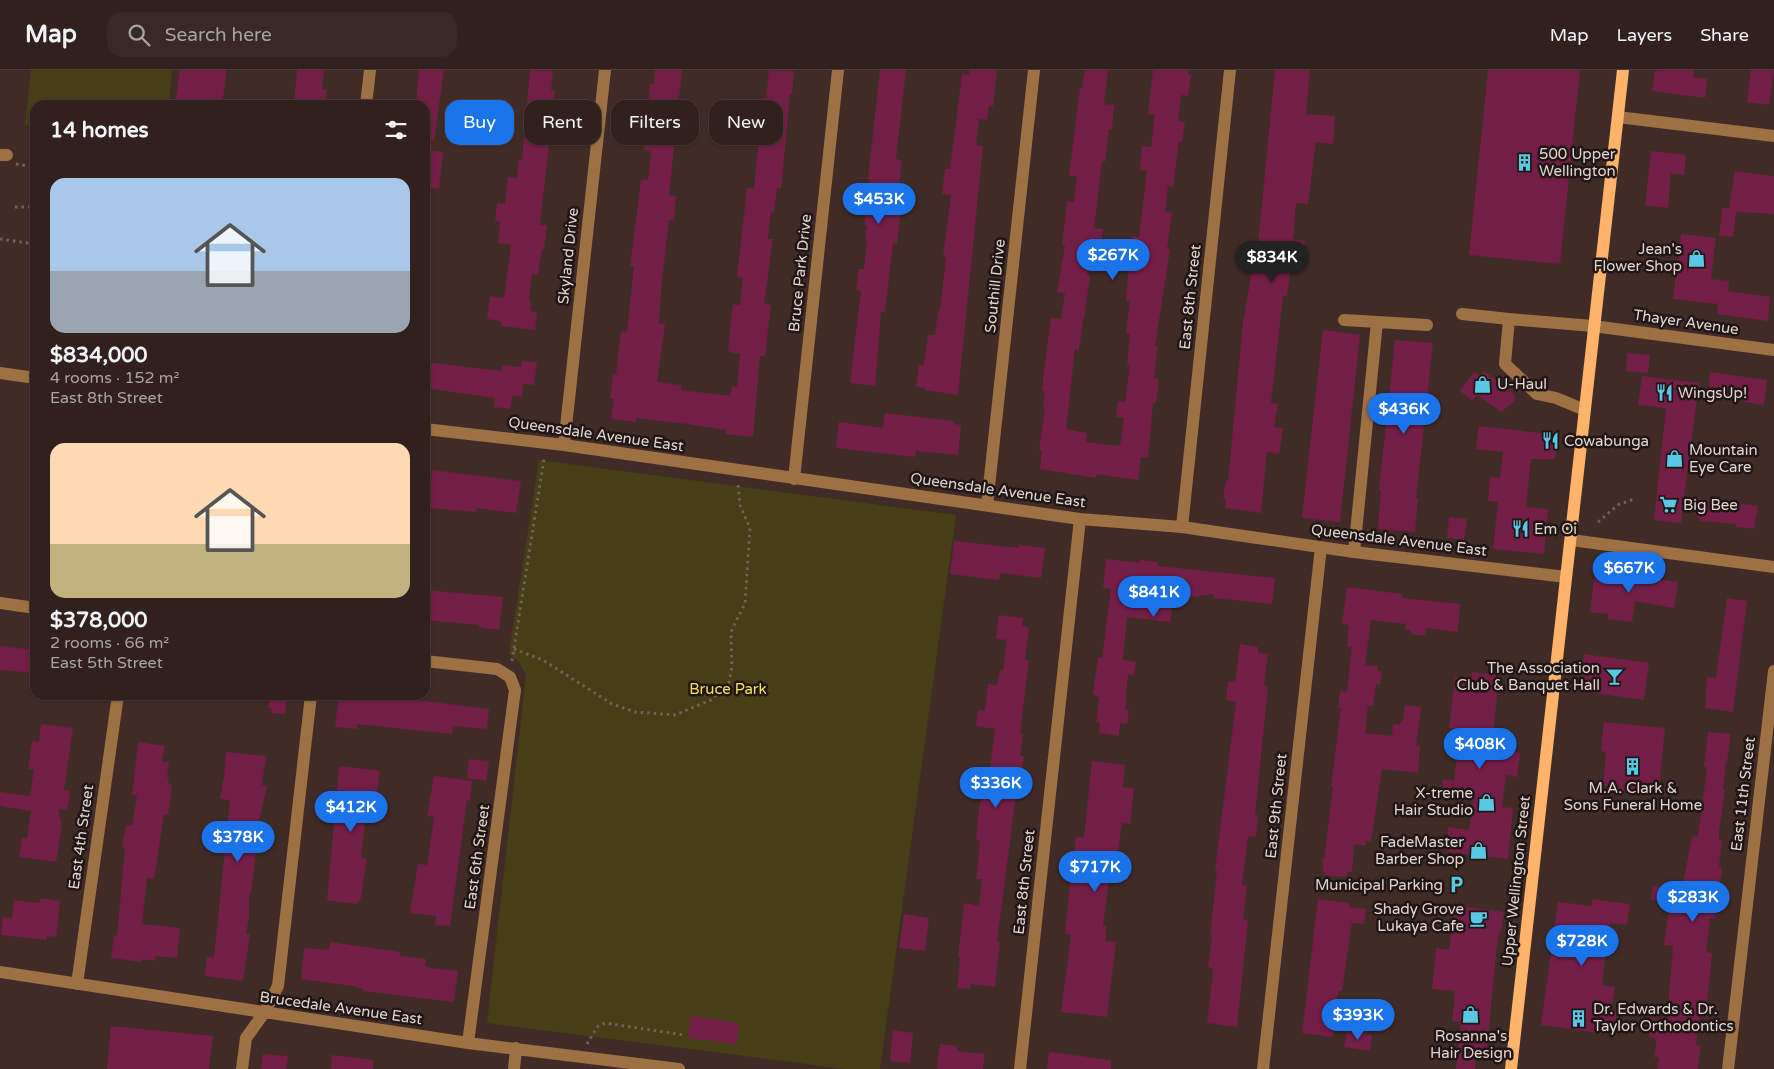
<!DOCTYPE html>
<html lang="en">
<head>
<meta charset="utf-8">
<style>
  body { margin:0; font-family:"Varela Round",sans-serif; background:#392826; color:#f1f3f6; height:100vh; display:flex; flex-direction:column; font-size:19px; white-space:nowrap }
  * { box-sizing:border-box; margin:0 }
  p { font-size:16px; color:#a8a3a4 }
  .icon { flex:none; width:28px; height:28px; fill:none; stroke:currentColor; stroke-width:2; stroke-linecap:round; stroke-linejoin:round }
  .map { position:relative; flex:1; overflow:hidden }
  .side { position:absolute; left:30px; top:30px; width:400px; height:600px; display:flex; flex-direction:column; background:#31201d; border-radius:15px; box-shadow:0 1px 4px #0004,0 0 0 1px #4c3e3b }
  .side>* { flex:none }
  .hud { position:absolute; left:445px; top:30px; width:475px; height:45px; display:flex; gap:10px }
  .price { position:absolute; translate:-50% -42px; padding:0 11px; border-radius:18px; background:#1a73e8; color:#fff; font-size:16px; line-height:32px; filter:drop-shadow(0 1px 2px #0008) }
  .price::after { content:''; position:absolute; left:50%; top:30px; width:15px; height:11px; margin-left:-8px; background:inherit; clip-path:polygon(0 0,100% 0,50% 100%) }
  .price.selected { background:#222; color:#fff }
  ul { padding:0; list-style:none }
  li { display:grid; align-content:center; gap:10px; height:265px; padding:0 20px }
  li span { display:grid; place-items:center; height:155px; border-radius:15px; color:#555 }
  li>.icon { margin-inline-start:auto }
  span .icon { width:90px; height:90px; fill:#fffc; stroke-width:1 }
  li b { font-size:21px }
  h2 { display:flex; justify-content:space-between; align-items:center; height:60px; padding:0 20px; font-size:21px }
  .tag { padding:0 18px; border-radius:15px; background:#31201d; box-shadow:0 1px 4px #0004,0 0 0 1px #4c3e3b; font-size:18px; line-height:45px }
  .tag.selected { background:#1a73e8; color:#fff }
  header { display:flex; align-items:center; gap:30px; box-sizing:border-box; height:70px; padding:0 25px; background:#31201d; border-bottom:1px solid #4c3e3b }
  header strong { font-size:24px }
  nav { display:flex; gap:28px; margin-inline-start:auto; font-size:18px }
  .search { width:350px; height:45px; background:#392826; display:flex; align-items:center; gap:12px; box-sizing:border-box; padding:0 18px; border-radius:15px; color:#a8a3a4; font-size:19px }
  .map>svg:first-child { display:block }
</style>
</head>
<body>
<header>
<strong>Map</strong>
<div class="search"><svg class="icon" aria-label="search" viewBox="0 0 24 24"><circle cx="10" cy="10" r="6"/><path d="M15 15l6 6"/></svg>Search here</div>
<nav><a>Map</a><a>Layers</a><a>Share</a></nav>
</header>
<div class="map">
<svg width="1774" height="999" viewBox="0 0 1774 999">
  <rect width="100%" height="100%" fill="#412b27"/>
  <path fill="#453e16" d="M31,0H172L169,35H35V56L25,55Z
    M539,390L956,445L880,999H845L487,953L526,605L519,592L509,583Z"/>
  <path fill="#731e46" d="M180,0H227L222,35H175Z
    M297,0H324L322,19L327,20L325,35H294Z
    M419,0H444L434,71L425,70V35H416Z
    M530,0L553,1L551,20L555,21L540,155H547L544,179H542L538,205L532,204L529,231H531L530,241L537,242L535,260L501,256V251L487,249L490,226L504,228L511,175L498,173L500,151H495L497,133L505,134L508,107L517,108L519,89L522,90Z
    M655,0H682L669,125L676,126L674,150H669L661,221L659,253L665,254L657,312L681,315V320L730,326L732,316L737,317L740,284L728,282L731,250L733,234L740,235L743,208L737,207L747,118L754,119L763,28H766L769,0L794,1L792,24H790L781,119L777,118L774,143L771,142L768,169H773L764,234L771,235L765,286H760L753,367L726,364V360L687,354L636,348V352L611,349L614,329H610L613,303L616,304L621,261L627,262L634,196H630L641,110H648L651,81L644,80L650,13L654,14Z
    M880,0H906L896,89L902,90L897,135L901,136L897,174L893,173L885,242H881L875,316L850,313L861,221L856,220L859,199H864L867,170H865L867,155H864L870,109H868Z
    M969,0H997L993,36H989L987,50L979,49L976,75L983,76L958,325L925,320V318L916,317L919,295H924L928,265H935L938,241H940L946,187H943L951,125L942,124L945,99H950L962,4L969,5Z
    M1085,0H1108L1104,34L1114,35L1112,59H1109L1105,92L1102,91L1094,158L1103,159L1100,180L1090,179L1087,205L1090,206L1084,249H1083L1079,280L1075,279L1066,359L1087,363L1086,372L1120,376L1124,348L1116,347L1118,331L1125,332L1130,295H1127L1130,264L1126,263L1130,231H1126L1129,191L1132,166L1139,167L1147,101L1140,100L1142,76L1151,77L1155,45L1148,44L1153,0H1189L1188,5H1191L1188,26L1181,25L1178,51L1185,52L1182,71H1179L1173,117L1168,116L1165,142L1172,143L1167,179L1170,180L1155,276H1158L1154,308L1159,309L1156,333H1153L1148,388L1141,387L1138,410L1097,404L1096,408L1040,399L1042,380H1039L1045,339L1043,338L1045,321H1042L1044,300L1051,248L1061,249L1065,223L1057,222L1065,176L1062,175L1067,131L1074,132L1077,106H1069L1080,18L1082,19Z
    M1275,0H1310L1306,44L1335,46L1333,74L1316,72L1308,134L1296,133L1293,169L1305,171L1302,196L1291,195L1287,226H1283L1271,333L1278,334L1274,357L1283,358L1279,384L1267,382L1261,443L1225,438L1226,429L1223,428L1226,411L1228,412L1243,253L1253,195H1256Z
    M1488,0H1580L1560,194L1469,185Z
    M1663,0H1694L1693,7L1707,9L1705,28L1652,21L1655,1Z
    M1751,0H1774L1769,35L1747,32Z
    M425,80L443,82L439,119L425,117Z
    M1651,81L1686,85L1684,105L1671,103L1668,138L1645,135Z
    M1735,101L1774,106V144L1736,142L1733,167L1719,166L1722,138H1729Z
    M1681,164L1716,168L1711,209L1729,211L1728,221L1770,227L1768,251L1717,244L1718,234L1673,229Z
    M1323,260L1360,265L1340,452L1302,448Z
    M1395,270L1433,273L1416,428H1418L1415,462L1378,459L1381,420H1379Z
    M1627,283L1650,285L1648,303L1626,301Z
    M522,291L537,292L534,315L523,314L522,327L512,326L510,339L494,337L495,328L425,318V292L501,301L502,295L521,297Z
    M1484,301L1512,322L1515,327L1514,332L1501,342L1477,325L1473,331L1460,321L1474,302L1480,306Z
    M1710,302L1767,310L1764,335L1744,332V330L1708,326Z
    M1642,306L1699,313L1684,427L1758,436L1754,459L1736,457V454L1701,451L1684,431L1681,453L1654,450L1666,338L1638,335Z
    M885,343L954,351V354L961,355L958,385L916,381L915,387L836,378L839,352L883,358Z
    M1479,356L1558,365L1555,389H1531L1526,437L1548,439L1544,484L1493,479L1498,432L1488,431L1490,407L1500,408L1503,382L1476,379Z
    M432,400L521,411L516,443L477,438L476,442L428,438Z
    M1449,447L1467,449L1464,470L1447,468Z
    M954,471L1018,478L1019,475L1045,478L1041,508L1000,503L999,510L950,504Z
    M1106,489L1140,493V490L1158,492L1157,496L1275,508L1272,534L1213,528L1214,524L1173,530L1170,552L1127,547L1123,590L1136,592L1134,605L1128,604L1125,640H1129L1127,654L1120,653L1119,666L1099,663L1100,653L1096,652L1099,628L1093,624L1098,587L1102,588L1111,519L1103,518Z
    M1595,501L1678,512L1674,538L1635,531L1632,552L1608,549V544L1590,542Z
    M1347,517L1402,524V528L1460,534L1458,562L1426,558L1425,566L1411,564V560L1405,559L1406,554L1371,550L1365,595L1378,596L1377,601L1382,602L1380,615L1376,614L1373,636H1368L1365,663L1392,666L1393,654L1400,655L1401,651H1403L1405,635L1421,637L1416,676H1420L1418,703L1382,699L1371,771H1366L1365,776L1354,774L1352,802H1347L1346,807L1324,805L1322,789H1324L1333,717L1331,716L1341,638H1338L1340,621L1347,622L1352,577L1347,576L1349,555L1342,554Z
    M425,520L503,527L499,560L479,557V555L425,550Z
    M1727,528L1747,531L1733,642L1705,638L1707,607L1716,608Z
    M999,545L1023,548L1022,555L1029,558L1025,590L1029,591L1020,664H1023L1020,686H1024L1021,703L1019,702L997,871L1000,872L995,917L971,914L970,919L957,918L960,888L958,887L964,833L979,836L982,809H976L980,775L979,770H976L979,740L985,707H989L995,659L976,656L978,640L985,641L988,614L997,615L1000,600H1003L1007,570L996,569Z
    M1240,574L1258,577V583L1268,584L1264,616H1268L1255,745H1258L1256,767L1248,766L1242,815L1247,816L1243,849L1248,850L1237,957L1207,953L1213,903L1212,898L1208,897L1212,865H1210L1217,800H1215L1236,632L1226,630L1228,612H1235Z
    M0,576L35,580V603L0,600Z
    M1584,584L1649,593L1644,630L1579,621Z
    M1472,602L1496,605L1498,619L1491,680L1520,683L1517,707L1506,705L1502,737L1513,738L1508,789L1447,782L1448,757L1469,760L1473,731L1441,727L1443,709L1454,711L1459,671L1454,670L1455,659L1449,658L1455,608L1472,605Z
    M270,625H287L285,644L271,643L272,639L268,638Z
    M339,625H375L489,639L487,659L453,656L452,664L357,654V659L335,657Z
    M1604,652L1665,658L1659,720L1643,718V724L1618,721V717L1603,716L1606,682L1601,681Z
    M41,654L73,658L64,720L70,721L67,740L58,739L62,755L56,792L19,787L22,768H27L31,741L0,736V722L30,726L34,699H28L32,671L39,672Z
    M1708,662L1731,664L1727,692L1726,691L1723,720H1725L1719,762V769L1722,770L1719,797L1722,798L1715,849L1710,848L1706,882L1712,883L1710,906L1706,941H1704L1703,948L1699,947L1696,975L1701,976L1698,999H1657L1659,987H1654L1657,968L1649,967L1651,948L1667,950L1673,876L1664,875L1670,832L1651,830L1653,816L1682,820L1692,766L1698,767L1707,697H1704Z
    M138,672L165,676L162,692H169L167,708H169L168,714L172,715L168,745L164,744L154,809L147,808L142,854L180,858L177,888L156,886L155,891L142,889V892L111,888L114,865L117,866L125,778L122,777L126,755L132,756L137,725H132Z
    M226,682L266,686L262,715L267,716L260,746L251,823H249V846L246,864H250L243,911L205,906L207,887L214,888L230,730L220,729L223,710H224Z
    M469,689L489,691L486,711L467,708Z
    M1092,691L1125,695L1123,717L1134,718L1130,754L1122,753L1114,809H1109L1103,856H1107L1105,871L1116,872L1107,947L1061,942L1071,865L1065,864L1069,825L1076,767H1084Z
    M341,696L380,701L372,748L366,747L361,785L362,788L367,789L360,832L358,831L357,834L327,830L339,698Z
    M434,706L472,711L470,731L467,730L450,856L435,855L436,846L410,843L418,794L427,795L434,747L427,746Z
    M40,828L60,831L56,867L47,866V870L1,865L3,847L12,848L14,830L40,833Z
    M1318,829L1349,833V837L1366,839L1364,854L1352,853L1342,921H1339L1337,926L1333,967L1302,963Z
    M1592,829L1630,834L1627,855L1609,853L1602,915L1615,917L1611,940L1617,941L1614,960L1606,959V964L1541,955L1558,832L1592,836Z
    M1455,835L1504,842L1500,865L1498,864L1486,989L1476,988L1475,999H1456L1461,952L1452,951L1455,921L1432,919L1436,878L1449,880Z
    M904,844L929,848L925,881L899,878Z
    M330,872L400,882V886L426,889L425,896L431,898L458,901L454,932L363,921V919L353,916L301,909L304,878L329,880Z
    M691,946L739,953L737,974L688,968Z
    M111,956L213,966L209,999H107Z
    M893,960L913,963L910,993L890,991Z
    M1347,962L1372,965L1370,981L1344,977Z
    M940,974L957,976V981L985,984L983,999H937Z
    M1049,982L1111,990V999H1047Z
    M263,984L288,986L286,999H261Z
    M332,985L373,990V999H331Z"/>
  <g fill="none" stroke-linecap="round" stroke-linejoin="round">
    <path stroke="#73605c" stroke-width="3" stroke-dasharray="2.5 4" stroke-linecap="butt" d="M16,94L35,97
      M15,137H35
      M34,166L35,149
      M0,169L28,173L33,166
      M1598,452L1618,435L1634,429
      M514,579L543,590L612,634L635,642L675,645L711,630L729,612L732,597L731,562L745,533L750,458L740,435L738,415
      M512,591L544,389L547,387
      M587,974L597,957L605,953L684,965"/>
    <path stroke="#9e7145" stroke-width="12" d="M366,35L370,0
      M1618,47L1774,66
      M0,85H7
      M1462,244L1509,249
      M1344,250L1427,255
      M0,303L35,308
      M1585,340L1556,328L1537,324L1505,294L1509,249L1593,256L1774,280
      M425,359L564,375L1080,449L1182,457L1354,482L1566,507
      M564,375L605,0
      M794,409L838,0
      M987,435L1034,0
      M1182,457L1230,0
      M1571,470L1774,497
      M1354,482L1377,252
      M0,533L35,538
      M425,591L497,599L510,607L515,620L468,973
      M0,902L468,973L679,999
      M77,914L118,625
      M242,999L246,968L264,943L278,916L311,625
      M514,999L516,978
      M1020,999L1080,449
      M1263,999L1321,477
      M1728,999L1774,601"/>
    <path stroke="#feb36a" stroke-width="12" d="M1511,999L1623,0"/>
  </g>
  <defs>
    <symbol id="building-bare" viewBox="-9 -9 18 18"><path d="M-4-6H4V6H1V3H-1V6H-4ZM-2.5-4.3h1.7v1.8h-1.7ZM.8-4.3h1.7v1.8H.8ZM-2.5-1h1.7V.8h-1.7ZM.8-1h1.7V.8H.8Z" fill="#59c8e5" stroke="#201615" stroke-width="2.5" paint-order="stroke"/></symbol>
    <symbol id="shop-bare" viewBox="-9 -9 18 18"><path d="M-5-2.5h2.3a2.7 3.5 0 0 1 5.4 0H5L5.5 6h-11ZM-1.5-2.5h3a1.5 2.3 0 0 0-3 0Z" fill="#59c8e5" stroke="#201615" stroke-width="2.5" paint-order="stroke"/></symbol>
    <symbol id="restaurant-bare" viewBox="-9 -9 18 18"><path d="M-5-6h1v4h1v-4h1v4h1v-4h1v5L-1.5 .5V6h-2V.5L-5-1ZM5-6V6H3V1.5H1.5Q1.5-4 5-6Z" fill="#59c8e5" stroke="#201615" stroke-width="2.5" paint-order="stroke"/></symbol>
    <symbol id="supermarket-bare" viewBox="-9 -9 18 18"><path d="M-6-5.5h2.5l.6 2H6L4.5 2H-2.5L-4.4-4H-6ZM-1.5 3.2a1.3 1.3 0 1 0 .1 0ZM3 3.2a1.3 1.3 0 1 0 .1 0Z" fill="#59c8e5" stroke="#201615" stroke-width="2.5" paint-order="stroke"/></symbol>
    <symbol id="bar-bare" viewBox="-9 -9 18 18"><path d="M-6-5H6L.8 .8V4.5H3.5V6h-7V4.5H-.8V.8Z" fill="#59c8e5" stroke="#201615" stroke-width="2.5" paint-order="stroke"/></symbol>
    <symbol id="parking-bare" viewBox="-9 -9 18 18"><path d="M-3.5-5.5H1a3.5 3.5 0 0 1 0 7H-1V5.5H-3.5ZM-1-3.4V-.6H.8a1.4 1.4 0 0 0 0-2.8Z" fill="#59c8e5" stroke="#201615" stroke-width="2.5" paint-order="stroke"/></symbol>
    <symbol id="cafe-bare" viewBox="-9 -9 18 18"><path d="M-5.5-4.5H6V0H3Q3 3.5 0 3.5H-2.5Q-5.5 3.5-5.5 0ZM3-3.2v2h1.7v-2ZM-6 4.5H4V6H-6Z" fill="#59c8e5" stroke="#201615" stroke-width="2.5" paint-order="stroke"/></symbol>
  </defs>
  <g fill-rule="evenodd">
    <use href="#building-bare" x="1512" y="80" width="25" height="25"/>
    <use href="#shop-bare" x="1684" y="176" width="25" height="25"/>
    <use href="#shop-bare" x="1470" y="302" width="25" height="25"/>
    <use href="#restaurant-bare" x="1652" y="310" width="25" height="25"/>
    <use href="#restaurant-bare" x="1538" y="358" width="25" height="25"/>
    <use href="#shop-bare" x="1662" y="376" width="25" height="25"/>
    <use href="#supermarket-bare" x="1656" y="422" width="25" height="25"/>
    <use href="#restaurant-bare" x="1508" y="446" width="25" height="25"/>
    <use href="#bar-bare" x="1602" y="594" width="25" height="25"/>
    <use href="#building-bare" x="1620" y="684" width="25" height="25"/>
    <use href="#shop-bare" x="1474" y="720" width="25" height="25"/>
    <use href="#shop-bare" x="1466" y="768" width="25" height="25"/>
    <use href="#parking-bare" x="1444" y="802" width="25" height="25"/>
    <use href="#cafe-bare" x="1466" y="836" width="25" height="25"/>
    <use href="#shop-bare" x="1458" y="932" width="25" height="25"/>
    <use href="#building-bare" x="1566" y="936" width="25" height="25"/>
  </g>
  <g text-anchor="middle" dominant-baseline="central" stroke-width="5" stroke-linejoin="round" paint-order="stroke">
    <g font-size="15" fill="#e2d4d1" stroke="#201615" text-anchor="start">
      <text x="1539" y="84">500 Upper<tspan x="1539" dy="17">Wellington</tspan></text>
      <text x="1682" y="179" text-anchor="end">Jean's<tspan x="1682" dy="17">Flower Shop</tspan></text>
      <text x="1497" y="314">U-Haul</text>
      <text x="1678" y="323">WingsUp!</text>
      <text x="1564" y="371">Cowabunga</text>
      <text x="1689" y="380">Mountain<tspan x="1689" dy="17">Eye Care</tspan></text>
      <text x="1683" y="435">Big Bee</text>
      <text x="1534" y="459">Em Oi</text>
      <text x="1600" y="598" text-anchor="end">The Association<tspan x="1600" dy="17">Club &amp; Banquet Hall</tspan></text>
      <text x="1633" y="718" text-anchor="middle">M.A. Clark &amp;<tspan x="1633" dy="17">Sons Funeral Home</tspan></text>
      <text x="1473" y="723" text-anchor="end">X-treme<tspan x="1473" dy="17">Hair Studio</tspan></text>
      <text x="1464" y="772" text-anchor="end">FadeMaster<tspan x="1464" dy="17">Barber Shop</tspan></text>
      <text x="1443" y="815" text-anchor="end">Municipal Parking</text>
      <text x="1464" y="839" text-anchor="end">Shady Grove<tspan x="1464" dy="17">Lukaya Cafe</tspan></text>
      <text x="1593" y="939">Dr. Edwards &amp; Dr.<tspan x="1593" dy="17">Taylor Orthodontics</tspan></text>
      <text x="1471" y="966" text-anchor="middle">Rosanna's<tspan x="1471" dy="17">Hair Design</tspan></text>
    </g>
    <g font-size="15" fill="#e2d4d1" stroke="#201615">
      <text transform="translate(568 186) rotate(-84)">Skyland Drive</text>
      <text transform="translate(800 203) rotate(-84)">Bruce Park Drive</text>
      <text transform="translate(995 216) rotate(-84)">Southill Drive</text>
      <text transform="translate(1190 227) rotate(-84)">East 8th Street</text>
      <text transform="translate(1686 252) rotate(8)">Thayer Avenue</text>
      <text transform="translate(596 364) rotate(8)">Queensdale Avenue East</text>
      <text transform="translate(998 420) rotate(8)">Queensdale Avenue East</text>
      <text transform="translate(1399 470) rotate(7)">Queensdale Avenue East</text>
      <text transform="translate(1743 724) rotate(-83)">East 11th Street</text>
      <text transform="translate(1276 736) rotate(-84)">East 9th Street</text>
      <text transform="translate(81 767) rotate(-82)">East 4th Street</text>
      <text transform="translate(477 787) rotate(-82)">East 6th Street</text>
      <text transform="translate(1516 811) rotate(-84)">Upper Wellington Street</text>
      <text transform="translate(1024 812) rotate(-84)">East 8th Street</text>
      <text transform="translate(341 938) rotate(8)">Brucedale Avenue East</text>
    </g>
    <g font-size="15" fill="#f9e058" stroke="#201615">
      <text x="728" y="619">Bruce Park</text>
    </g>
  </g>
</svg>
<b class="price" style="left:879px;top:155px">$453K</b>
<b class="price" style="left:1113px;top:211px">$267K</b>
<b class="price selected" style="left:1272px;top:213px">$834K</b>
<b class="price" style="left:1404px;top:365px">$436K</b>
<b class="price" style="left:1629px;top:524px">$667K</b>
<b class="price" style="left:1154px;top:548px">$841K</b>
<b class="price" style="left:1480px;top:700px">$408K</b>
<b class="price" style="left:996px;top:739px">$336K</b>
<b class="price" style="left:351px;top:763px">$412K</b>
<b class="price" style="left:238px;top:793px">$378K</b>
<b class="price" style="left:1095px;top:823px">$717K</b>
<b class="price" style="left:1693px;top:853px">$283K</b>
<b class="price" style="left:1582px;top:897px">$728K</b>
<b class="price" style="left:1358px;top:971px">$393K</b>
<div class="hud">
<a class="tag selected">Buy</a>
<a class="tag">Rent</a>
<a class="tag">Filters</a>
<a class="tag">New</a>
</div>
<section class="side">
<h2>14 homes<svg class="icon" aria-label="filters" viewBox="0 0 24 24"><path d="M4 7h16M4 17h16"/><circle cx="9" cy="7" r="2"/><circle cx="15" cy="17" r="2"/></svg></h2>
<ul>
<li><span style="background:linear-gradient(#a9c7e8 60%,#9aa5b1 0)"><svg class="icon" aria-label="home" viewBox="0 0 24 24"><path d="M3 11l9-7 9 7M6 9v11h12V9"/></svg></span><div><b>$834,000</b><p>4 rooms · 152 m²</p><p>East 8th Street</p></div></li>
<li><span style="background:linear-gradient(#ffd9b3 65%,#c2b280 0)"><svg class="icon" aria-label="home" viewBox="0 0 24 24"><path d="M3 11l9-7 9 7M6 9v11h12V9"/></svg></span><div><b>$378,000</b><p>2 rooms · 66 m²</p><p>East 5th Street</p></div></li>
</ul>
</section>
</div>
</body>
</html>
